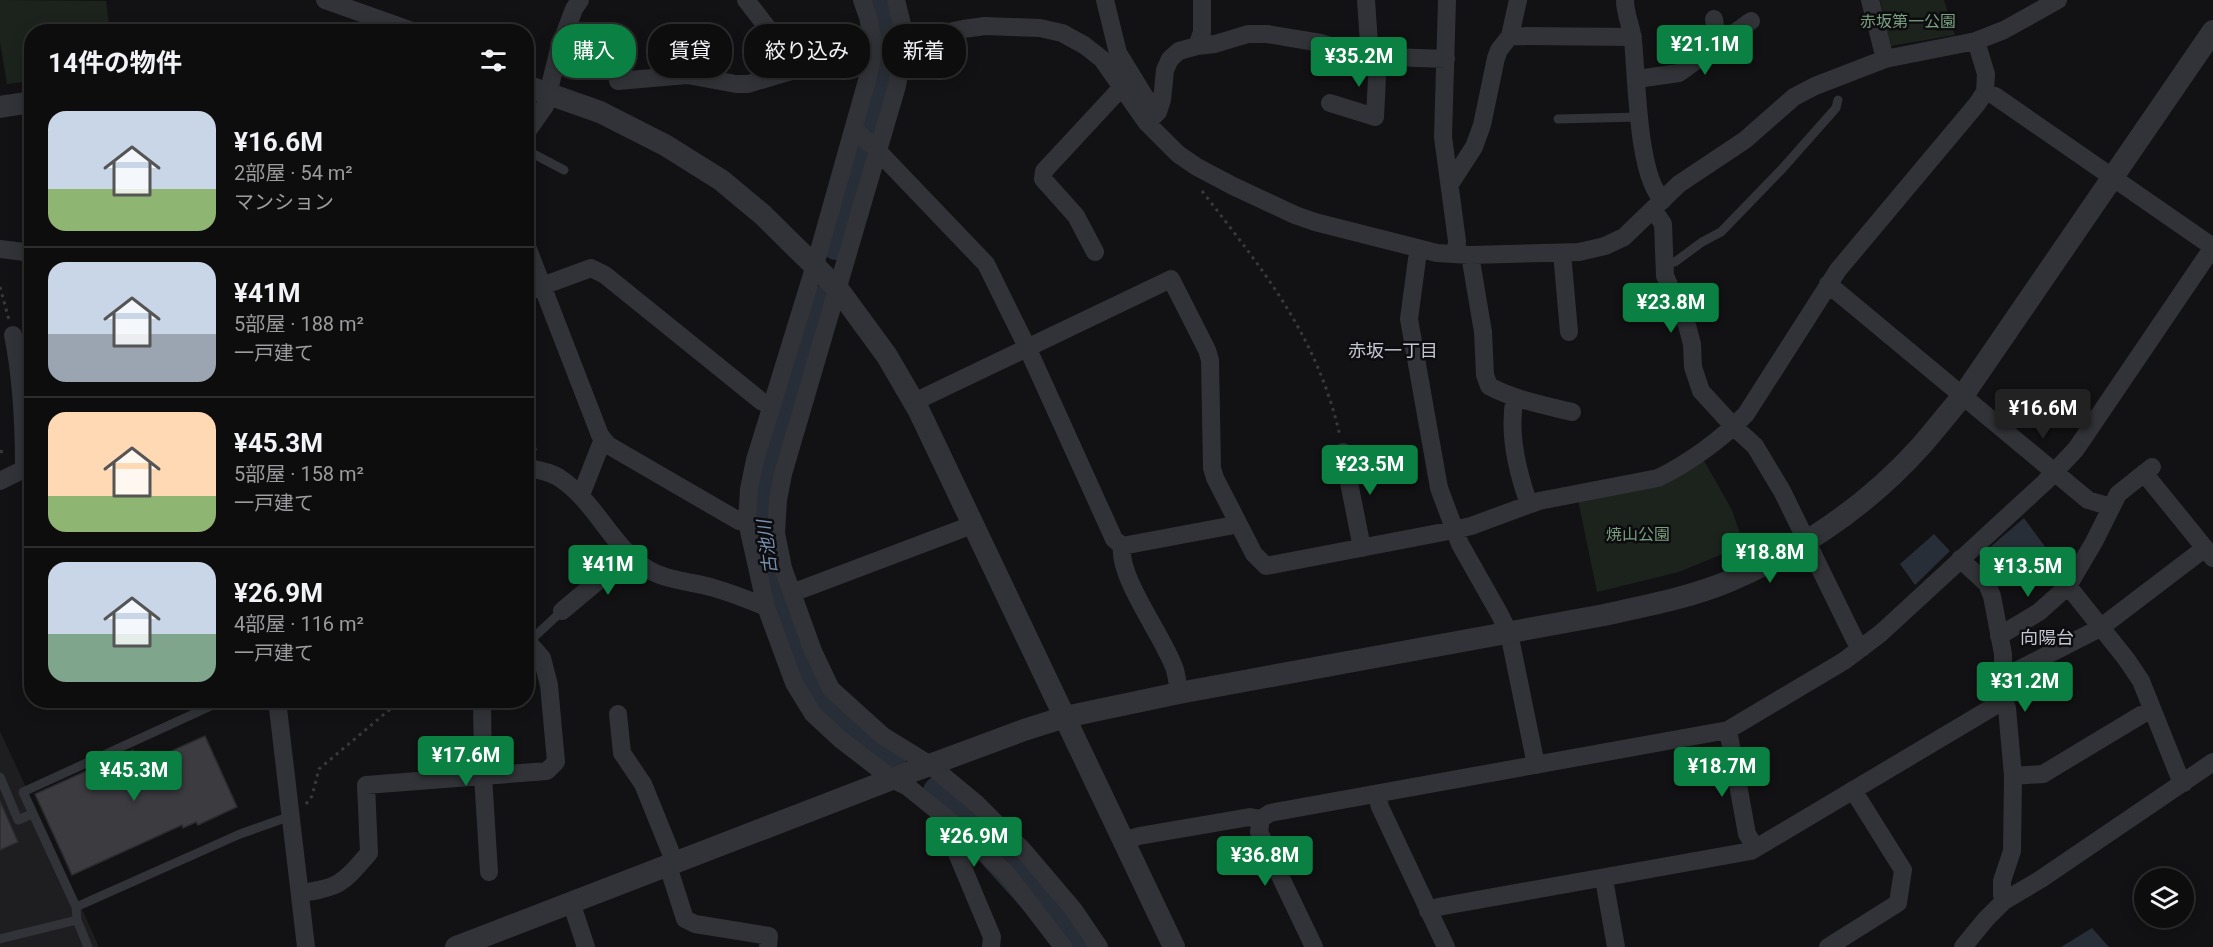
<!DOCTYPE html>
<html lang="ja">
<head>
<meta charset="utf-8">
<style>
  body { margin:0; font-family:Roboto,"Noto Sans JP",sans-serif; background:#171617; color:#f1f3f6; height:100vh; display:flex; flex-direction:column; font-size:22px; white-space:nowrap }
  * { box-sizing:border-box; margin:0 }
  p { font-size:20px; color:#9b9c9e }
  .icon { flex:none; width:33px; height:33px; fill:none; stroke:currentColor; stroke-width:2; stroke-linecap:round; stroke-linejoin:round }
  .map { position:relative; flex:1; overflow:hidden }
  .drawer { position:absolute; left:24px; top:24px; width:510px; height:684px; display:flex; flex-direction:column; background:#0e0d0e; border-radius:24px; box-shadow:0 3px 15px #0003,0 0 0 2px #2e2d2e }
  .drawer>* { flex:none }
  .banner { position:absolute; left:552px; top:24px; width:570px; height:54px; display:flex; gap:12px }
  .fabs { position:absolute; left:2134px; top:868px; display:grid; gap:12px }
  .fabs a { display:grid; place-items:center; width:60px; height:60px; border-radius:50%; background:#0e0d0e; box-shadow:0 3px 15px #0003,0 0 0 2px #2e2d2e; font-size:30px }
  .price { position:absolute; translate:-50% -51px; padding:0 14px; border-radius:6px; background:#0b8043; color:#fff; font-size:20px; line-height:39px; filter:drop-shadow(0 2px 3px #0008) }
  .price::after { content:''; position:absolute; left:50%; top:36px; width:18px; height:14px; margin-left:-9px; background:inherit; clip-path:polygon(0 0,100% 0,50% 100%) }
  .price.selected { background:#222; color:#fff }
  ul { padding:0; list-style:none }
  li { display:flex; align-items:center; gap:18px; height:150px; padding:0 24px }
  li+li { border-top:2px solid #2e2d2e }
  li span { display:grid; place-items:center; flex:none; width:168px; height:120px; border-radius:18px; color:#555 }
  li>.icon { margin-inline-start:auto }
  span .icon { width:72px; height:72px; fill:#fffc; stroke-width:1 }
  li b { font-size:26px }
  h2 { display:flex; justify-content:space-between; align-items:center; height:72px; padding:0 24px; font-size:26px }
  .chip { padding:0 21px; border-radius:24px; background:#0e0d0e; box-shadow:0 3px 15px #0003,0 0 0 2px #2e2d2e; font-size:21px; line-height:54px }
  .chip.selected { background:#0b8043; color:#fff }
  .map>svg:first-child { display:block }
</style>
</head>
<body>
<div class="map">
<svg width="2213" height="947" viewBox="0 0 2213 947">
  <rect width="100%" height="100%" fill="#121113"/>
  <path fill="#1e1d20" d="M0,731L77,898L99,947H0Z"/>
  <path fill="#1c231d" d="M0,0L106,1L110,31L32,32L31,81L7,84L0,42Z
    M1880,0H1944L1955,35L1890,46Z
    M1702,457L1732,510L1744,545L1679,572L1597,592L1578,500Z"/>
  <path fill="#282e37" d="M2024,518L2046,548L1996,577L1982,560V554Z
    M1934,534L1950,551L1915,585L1900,564Z
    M2092,928L2109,947H2061Z"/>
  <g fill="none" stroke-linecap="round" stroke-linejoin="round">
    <path stroke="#282e37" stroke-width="32" d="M836,244L887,71C890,47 890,22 879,0
      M819,302L764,490L762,531L773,592L800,665L846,725L891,756
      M939,792L1063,930L1074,947"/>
  </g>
  <path fill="#3c3b40" stroke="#2c2b2f" stroke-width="1.5" d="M205,736L237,807L198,825L196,822L183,828L182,825L72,875L35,794L133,750L140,765Z
    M0,801L18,842L0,850Z"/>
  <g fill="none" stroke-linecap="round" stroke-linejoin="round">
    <path stroke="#38393f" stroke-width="3" stroke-dasharray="3 4.5" stroke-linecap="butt" d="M1202,191C1263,270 1317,335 1340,436
      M0,287L9,320
      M526,419L536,452
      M0,451L7,454
      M306,804L312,796L319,769L401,700"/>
    <path stroke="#323338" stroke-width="9" d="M1558,119L1640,117
      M526,150L564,170
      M1664,263L1675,262L1702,242L1721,232L1782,169L1836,108L1838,100
      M533,638L562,611
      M0,777L18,820L32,814
      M76,907L240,834L291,816
      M0,939L77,920
      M88,947L77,920L76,907L23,792L224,700"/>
    <path stroke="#323338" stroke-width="18" d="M325,0L415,32
      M746,0L790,57L795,69
      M862,0L868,17L874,48L868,77L815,265L755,460L749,489L747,522L766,607L794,683L813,714L840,739L892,779L908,787L956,826L1007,874L1063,947
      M896,0L903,28L902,55L897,86L783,474L778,500L776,533L783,568L813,651L831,689L883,736L930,765L977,804L1023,850L1074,910L1099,947
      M1105,0L1118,53L1145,97L1158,112L1150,120
      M1447,0L1443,137L1457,241L1456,254
      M1625,0C1625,15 1632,27 1633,41C1637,77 1637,177 1663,200
      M1870,0L1885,59
      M1714,19L1718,45
      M1510,36L1633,37
      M1976,41L1986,74L1985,92L1995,96L2213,247
      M1197,46L1202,32V0
      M1363,56L1369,43L1366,0
      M1637,79L1679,73L1751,21
      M618,81L687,75L736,84H748L858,51L963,29L985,26L1040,28L1062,33L1084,45L1102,59L1147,123L1178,154L1197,167L1233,186L1295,215L1315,222L1437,253L1470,255L1579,252L1605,246L1624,237L1679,184L1745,140L1794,97L1815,86L1885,59L1976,41L2004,30L2058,0
      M1330,103L1375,117L1378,58
      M1158,112L1162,100L1165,70L1170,59L1179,51L1197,46L1215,44L1248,34H1267L1321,43L1363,56L1446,59
      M853,131L858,133L874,147L986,264L1027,347L1114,539L1122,546L1229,526L1237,523
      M526,133L545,106L559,49L574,9L580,0
      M1450,184L1474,147L1482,125L1496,58L1499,50L1510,36L1518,0
      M1653,209L1663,224L1665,276L1687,325L1692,344L1693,367L1701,391L1734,427L1755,446L1782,491L1855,640L1862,648
      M526,244L600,435L608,445L739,521L747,522
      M0,249L32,253
      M1421,249L1417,259L1409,319L1439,488L1460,544L1499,613L1509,633L1536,765
      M1095,252L1076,216L1043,179L1044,171L1122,87
      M1562,253L1569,332
      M1470,255L1483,332L1485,375L1489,386C1515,400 1544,405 1572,412
      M1828,284L2088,500L2111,507
      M526,292L591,268L605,275L761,401L772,406
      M13,335C22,379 24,423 24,469
      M1515,397C1508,431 1517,471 1529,504
      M914,402L1171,279L1207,350L1210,360L1212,468L1215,478L1254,554L1266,566L1454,530L1471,526L1539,501L1658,478C1689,463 1722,439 1746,414L1838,270L1977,104L1985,92
      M1343,452L1362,548
      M526,467C538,470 552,472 561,479C595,502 610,543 643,566C663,581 691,581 714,588C731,593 749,600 766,607
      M2152,467L2118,494L2094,542L2068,586L2127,660L2141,681L2179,776L2184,783
      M2144,473L2213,558
      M0,481L24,469L32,471
      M581,495L603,439
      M1122,546C1118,579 1165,638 1175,670C1177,677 1178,686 1179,693
      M1960,559L1987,584L1992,596L2003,654V699L2007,708L2013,776L2012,851L2002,881V895L2004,901
      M792,593L972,525
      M562,611L599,580L616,556L623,549
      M1999,636L2039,612L2068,586
      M2004,674L2012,673L2100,628L2205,548
      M277,700L306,947
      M482,700L483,776L489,872
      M618,714L622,753L643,784L675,863
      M1728,730L1747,834L1756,848
      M2013,776L2043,774L2141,715
      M1377,795L1380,807L1446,947
      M1261,819L1259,832L1314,947
      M956,826L953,844L992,937L991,947
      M1124,841L1139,836L1250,817L1261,819L1270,813L1728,730L1844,661L1881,633L2045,482L2076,449L2213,247
      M668,866L685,919L695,924L769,936L768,947
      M1604,879L1616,947
      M300,893C340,888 343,883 369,853L366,785L547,771L556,762L549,685L542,658L526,640
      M571,902L586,947
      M1428,911L1438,907L1751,851L1993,707L2003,699
      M1828,947L1898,903L1903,870L1853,790
      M1963,947L1986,919L2004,901L2041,879L2213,762"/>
    <path stroke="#323338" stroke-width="22" d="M526,86L600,112L665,145L721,180L763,215L838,289L887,356L919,411L1174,947
      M0,107L32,102
      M456,947L892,779L1024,730L1065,717L1179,693L1604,615C1645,606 1688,598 1727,582C1800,551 1868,505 1921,446C1935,430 1948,413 1962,397L2213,31"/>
  </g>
  <g text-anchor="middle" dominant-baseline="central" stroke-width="5" stroke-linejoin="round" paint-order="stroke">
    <g font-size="16" fill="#79a080" stroke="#0d0c0e">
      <text x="1908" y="21">赤坂第一公園</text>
      <text x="1638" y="534">焼山公園</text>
    </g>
    <g font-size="18" fill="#c3c5d0" stroke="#0d0c0e">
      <text x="1393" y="350">赤坂一丁目</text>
      <text x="2047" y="637">向陽台</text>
    </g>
    <g font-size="18" font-style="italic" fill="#7890b0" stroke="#0d0c0e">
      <text transform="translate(767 547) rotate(-97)">古池川</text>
    </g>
  </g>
</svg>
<div class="fabs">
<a><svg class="icon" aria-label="layers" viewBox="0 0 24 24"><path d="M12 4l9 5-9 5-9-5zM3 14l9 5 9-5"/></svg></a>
</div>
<b class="price" style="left:1705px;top:76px">¥21.1M</b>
<b class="price" style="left:1359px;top:88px">¥35.2M</b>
<b class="price" style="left:1671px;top:334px">¥23.8M</b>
<b class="price selected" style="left:2043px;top:440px">¥16.6M</b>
<b class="price" style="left:1370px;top:496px">¥23.5M</b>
<b class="price" style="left:1770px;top:584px">¥18.8M</b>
<b class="price" style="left:608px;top:596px">¥41M</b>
<b class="price" style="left:2028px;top:598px">¥13.5M</b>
<b class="price" style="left:2025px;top:713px">¥31.2M</b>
<b class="price" style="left:466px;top:787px">¥17.6M</b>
<b class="price" style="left:1722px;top:798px">¥18.7M</b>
<b class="price" style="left:134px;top:802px">¥45.3M</b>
<b class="price" style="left:974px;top:868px">¥26.9M</b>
<b class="price" style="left:1265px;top:887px">¥36.8M</b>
<div class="banner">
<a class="chip selected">購入</a>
<a class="chip">賃貸</a>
<a class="chip">絞り込み</a>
<a class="chip">新着</a>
</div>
<section class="drawer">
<h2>14件の物件<svg class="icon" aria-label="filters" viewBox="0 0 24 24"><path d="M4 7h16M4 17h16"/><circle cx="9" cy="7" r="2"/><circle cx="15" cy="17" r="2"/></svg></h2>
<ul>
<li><span style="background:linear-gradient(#c9d6e8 65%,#8fb573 0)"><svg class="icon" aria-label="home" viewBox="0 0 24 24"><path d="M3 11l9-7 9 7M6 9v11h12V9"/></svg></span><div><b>¥16.6M</b><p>2部屋 · 54 m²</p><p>マンション</p></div></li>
<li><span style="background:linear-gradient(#c9d6e8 60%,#9aa5b1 0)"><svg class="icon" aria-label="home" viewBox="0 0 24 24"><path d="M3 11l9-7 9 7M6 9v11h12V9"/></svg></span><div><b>¥41M</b><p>5部屋 · 188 m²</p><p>一戸建て</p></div></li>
<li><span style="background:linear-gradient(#ffd9b3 70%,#8fb573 0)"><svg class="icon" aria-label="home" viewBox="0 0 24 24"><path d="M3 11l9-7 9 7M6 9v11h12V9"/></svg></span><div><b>¥45.3M</b><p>5部屋 · 158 m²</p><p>一戸建て</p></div></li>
<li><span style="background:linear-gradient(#c9d6e8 60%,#7fa58c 0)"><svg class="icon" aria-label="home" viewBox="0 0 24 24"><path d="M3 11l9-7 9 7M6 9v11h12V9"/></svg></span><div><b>¥26.9M</b><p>4部屋 · 116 m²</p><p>一戸建て</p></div></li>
</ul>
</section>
</div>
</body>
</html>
